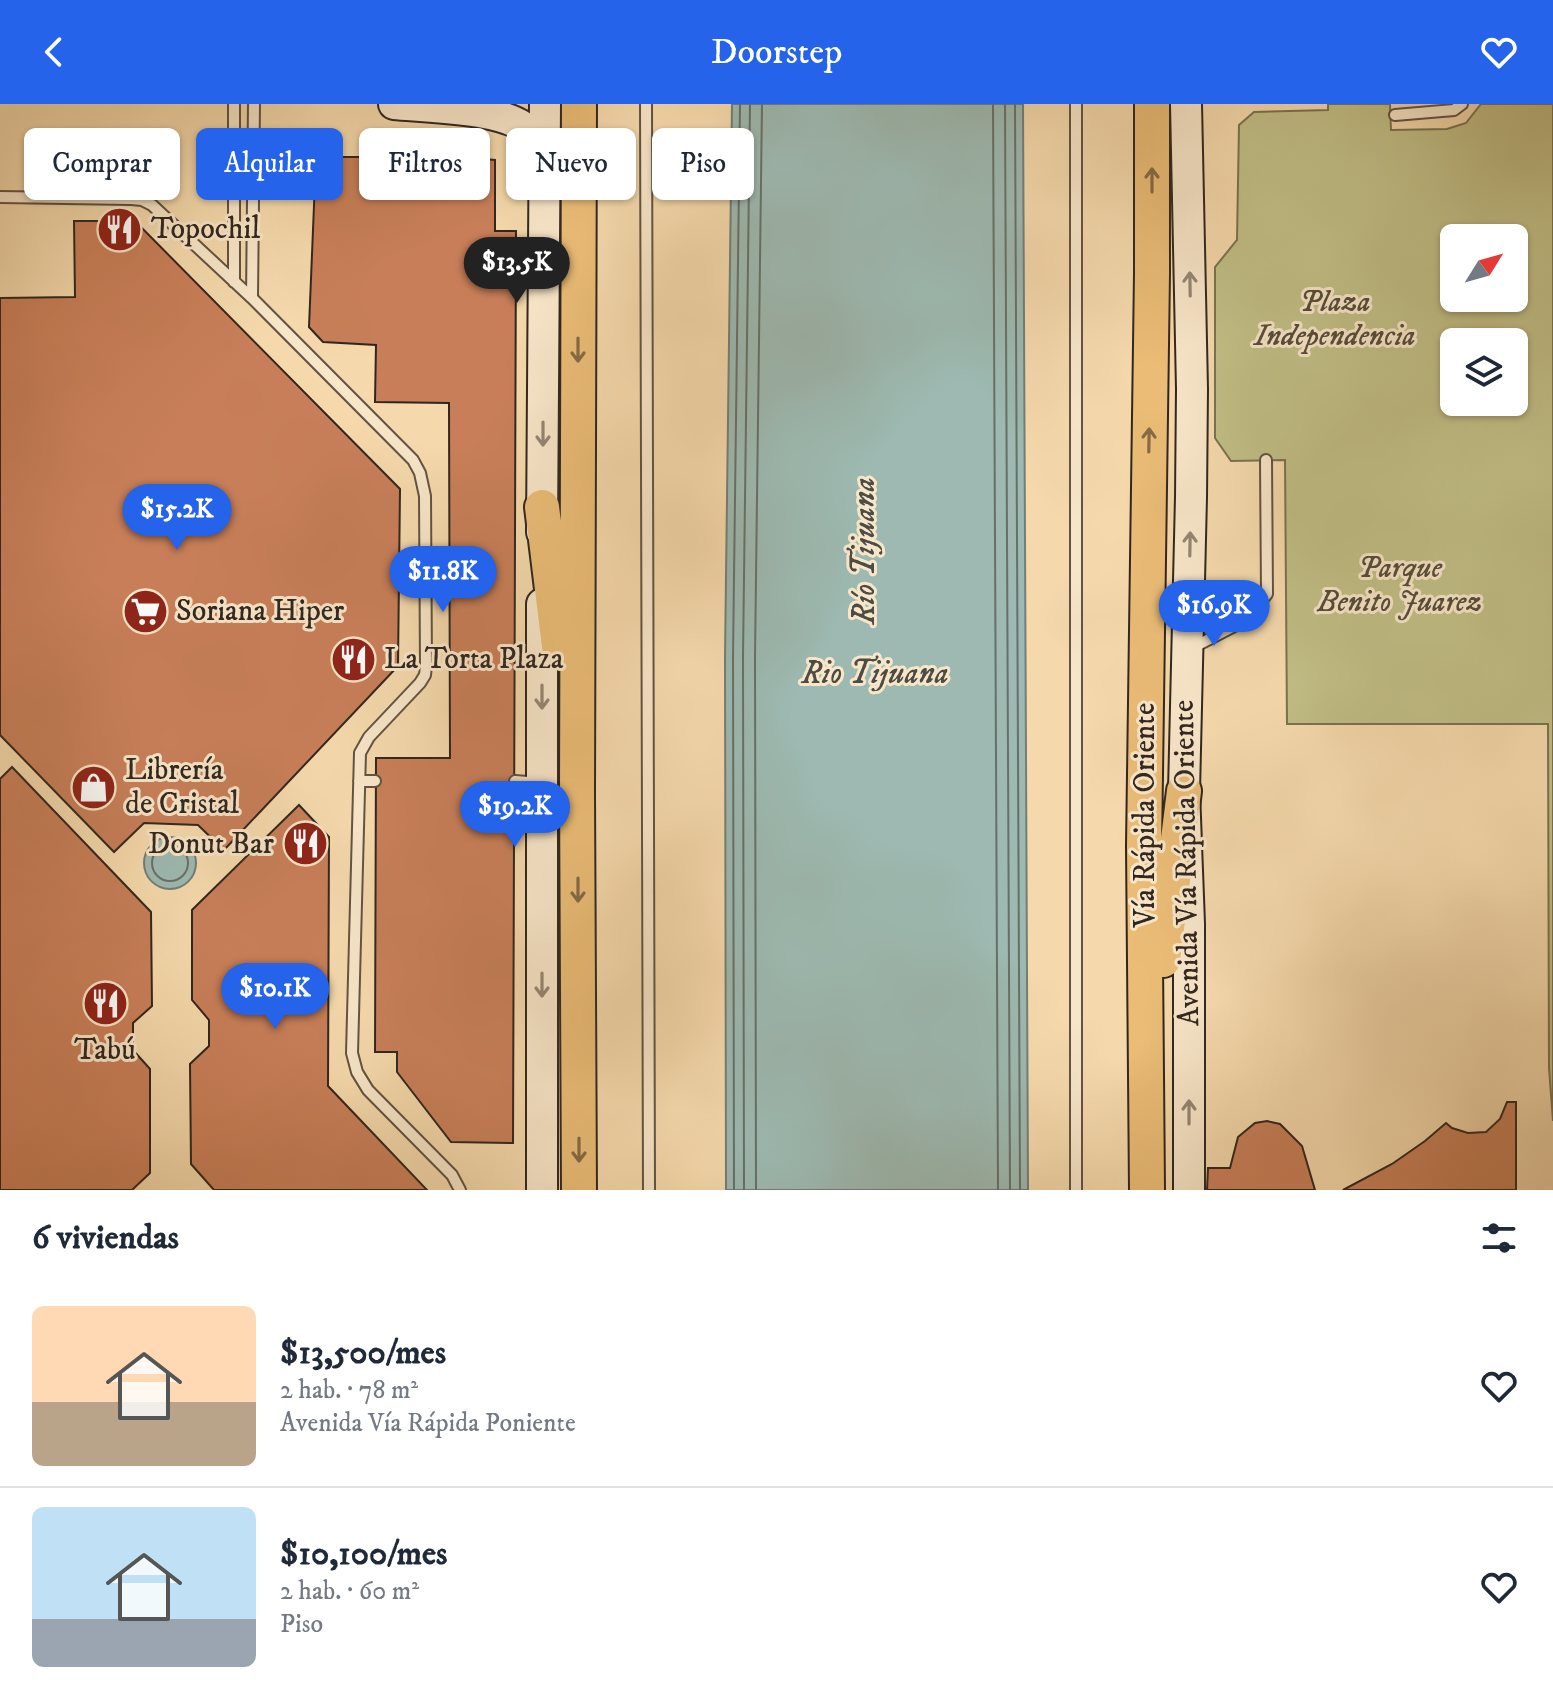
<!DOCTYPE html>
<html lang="es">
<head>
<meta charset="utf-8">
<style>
  body { margin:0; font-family:"IM FELL DW Pica",serif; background:#f6f6f7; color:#1f2937; height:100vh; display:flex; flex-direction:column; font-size:30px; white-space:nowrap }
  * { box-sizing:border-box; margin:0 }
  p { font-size:26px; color:#747a83 }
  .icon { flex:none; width:44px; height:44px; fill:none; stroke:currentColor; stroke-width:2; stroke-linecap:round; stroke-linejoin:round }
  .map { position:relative; height:1086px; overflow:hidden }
  .sheet { display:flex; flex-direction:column; background:#fff; flex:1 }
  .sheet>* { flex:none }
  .hud { position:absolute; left:24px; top:24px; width:800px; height:72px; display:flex; gap:16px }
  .needle { width:52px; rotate:53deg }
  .tools { position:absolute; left:1440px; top:120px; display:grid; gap:16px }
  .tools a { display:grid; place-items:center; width:88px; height:88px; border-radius:12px; background:#fff; box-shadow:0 2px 6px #0004; font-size:40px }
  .price { position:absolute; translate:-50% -68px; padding:0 18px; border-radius:28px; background:#2563eb; color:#fff; font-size:26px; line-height:52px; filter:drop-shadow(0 2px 4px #0008) }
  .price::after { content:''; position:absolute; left:50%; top:48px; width:24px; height:18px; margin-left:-12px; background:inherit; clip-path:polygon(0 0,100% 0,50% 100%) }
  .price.selected { background:#222; color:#fff }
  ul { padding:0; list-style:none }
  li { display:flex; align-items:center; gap:24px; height:200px; padding:0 32px }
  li+li { border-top:2px solid #e0e1e3 }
  li span { display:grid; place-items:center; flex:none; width:224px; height:160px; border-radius:12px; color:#555 }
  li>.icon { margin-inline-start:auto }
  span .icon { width:96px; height:96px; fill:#fffc; stroke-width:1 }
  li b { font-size:34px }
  h2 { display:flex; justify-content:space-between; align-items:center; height:96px; padding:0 32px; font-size:34px }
  .pill { padding:0 28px; border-radius:12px; background:#fff; box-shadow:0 2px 6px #0004; font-size:28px; line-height:72px }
  .pill.selected { background:#2563eb; color:#fff }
  header { display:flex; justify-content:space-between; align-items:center; height:104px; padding:0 32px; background:#2563eb; color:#fff; font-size:36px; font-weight:600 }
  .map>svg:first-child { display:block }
</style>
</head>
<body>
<header><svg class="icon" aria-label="back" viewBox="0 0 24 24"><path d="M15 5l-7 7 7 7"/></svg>Doorstep<svg class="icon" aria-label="heart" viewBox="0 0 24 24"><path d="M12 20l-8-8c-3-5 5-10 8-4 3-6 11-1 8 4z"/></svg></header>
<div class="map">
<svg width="1553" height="1086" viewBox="0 0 1553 1086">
  <rect width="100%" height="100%" fill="#f5d9ac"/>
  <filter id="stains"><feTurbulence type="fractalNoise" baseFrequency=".0025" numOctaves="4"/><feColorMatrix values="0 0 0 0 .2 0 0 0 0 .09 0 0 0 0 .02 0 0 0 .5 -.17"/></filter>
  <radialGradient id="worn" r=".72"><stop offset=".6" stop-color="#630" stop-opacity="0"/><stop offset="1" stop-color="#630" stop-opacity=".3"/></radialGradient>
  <path fill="#c1be86" stroke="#797252" stroke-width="2" fill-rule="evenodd" d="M1328,0H1390L1391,26L1447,25L1466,19L1481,0H1553V1017L1549,964L1548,620H1287L1285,356L1231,357L1215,334V163L1237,136L1239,21L1254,8L1328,6ZM1454,134H1514V194H1454ZM1454,238H1514V298H1454Z"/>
  <path fill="#9db9b1" stroke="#727e77" stroke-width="2" d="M732,0H1023L1028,1086H726L725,552Z
    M144 759a26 26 0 1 1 52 0a26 26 0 1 1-52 0Z"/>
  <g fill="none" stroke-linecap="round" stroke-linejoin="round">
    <path stroke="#677068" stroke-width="2" d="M993,0L998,1086
      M1005,0L1010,1086
      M1015,0L1020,1086
      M152 759a18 18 0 1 1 36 0a18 18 0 1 1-36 0Z
      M734,1086L733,552L740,0
      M744,1086L743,552L750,0
      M756,1086L755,552L762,0"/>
  </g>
  <path fill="#c87f59" stroke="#31261f" stroke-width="2" d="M316,53H461L495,56V127H516L513,1039L451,1038L397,968V948H375L376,654H450L449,299L375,298L376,241L323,238L309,223Z
    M74,117H135L400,385L398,562L224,746L198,721L144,719L114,748L0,631V194L75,193Z
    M12,663L151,808L152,902L133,919V946L150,965V1069L132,1086H0V675Z
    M299,701L329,733L328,982L427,1086H214L191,1060L190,960L209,942V916L192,896V806Z
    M1507,998H1516V1086H1343L1392,1060L1425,1037L1446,1019L1452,1024L1468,1029L1486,1028L1500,1015Z
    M1267,1017L1280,1020L1302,1042L1315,1086H1207L1208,1064H1230L1238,1033L1255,1019Z"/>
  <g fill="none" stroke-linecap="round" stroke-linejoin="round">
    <defs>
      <path id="service" d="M234,0V178
        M646,0L649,1086
        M1076,0V1086
        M1395,11L1454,6L1462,0
        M0,93L131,95L142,96L152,101L252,194L413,356L420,369L425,392L426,562L425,571L420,579L369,633L360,649L352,949L357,968L368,986L452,1071L460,1086
        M252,194L254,0
        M1192,544L1240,519L1252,509L1267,490L1266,356
        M359,677H375
        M515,677L540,679"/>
      <path id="secondary" d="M394,0C427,3 505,4 527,26C535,33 539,44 545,52
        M1186,0L1192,285L1191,393L1184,687L1189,820V1086
        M542,428L545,0
        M542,500V1086"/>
      <path id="trunk" d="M579,0L577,688L579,1086
        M542,403L559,542
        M1163,856L1184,687
        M1147,1086L1144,742L1152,169V0"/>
    </defs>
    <use href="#service" stroke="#625342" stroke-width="14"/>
    <use href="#secondary" stroke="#31261f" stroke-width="34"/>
    <use href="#trunk" stroke="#31261f" stroke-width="38"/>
    <use href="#service" stroke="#f8e6c9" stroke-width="10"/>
    <use href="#secondary" stroke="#f8e6c9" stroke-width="30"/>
    <use href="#trunk" stroke="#eabc76" stroke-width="34"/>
  </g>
  <defs><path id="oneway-shaft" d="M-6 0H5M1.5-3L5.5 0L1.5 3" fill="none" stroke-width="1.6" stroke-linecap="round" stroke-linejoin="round" transform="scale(2)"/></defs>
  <g stroke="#846a46">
    <use href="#oneway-shaft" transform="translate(1152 76) rotate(-90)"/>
    <use href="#oneway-shaft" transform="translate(578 246) rotate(90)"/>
    <use href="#oneway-shaft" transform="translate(1149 336) rotate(-89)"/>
    <use href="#oneway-shaft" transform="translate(578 786) rotate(90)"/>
    <use href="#oneway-shaft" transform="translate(579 1046) rotate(90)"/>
  </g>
  <g stroke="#948674">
    <use href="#oneway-shaft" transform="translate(1190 180) rotate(-91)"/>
    <use href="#oneway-shaft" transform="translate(543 330) rotate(90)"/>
    <use href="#oneway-shaft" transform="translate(1190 440) rotate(-89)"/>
    <use href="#oneway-shaft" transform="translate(542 593) rotate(90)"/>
    <use href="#oneway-shaft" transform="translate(542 881) rotate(90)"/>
    <use href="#oneway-shaft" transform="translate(1189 1008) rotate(-90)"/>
  </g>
  <defs>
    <symbol id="restaurant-disc" viewBox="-11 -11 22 22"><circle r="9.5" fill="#8f2418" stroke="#f8e6c9"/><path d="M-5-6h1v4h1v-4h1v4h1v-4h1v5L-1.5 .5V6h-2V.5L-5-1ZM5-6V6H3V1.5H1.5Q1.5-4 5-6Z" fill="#fff"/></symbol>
    <symbol id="supermarket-disc" viewBox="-11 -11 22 22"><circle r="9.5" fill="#8f2418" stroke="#f8e6c9"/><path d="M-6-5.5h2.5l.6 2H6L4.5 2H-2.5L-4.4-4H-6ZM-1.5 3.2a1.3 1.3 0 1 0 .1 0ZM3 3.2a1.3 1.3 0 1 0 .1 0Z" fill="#fff"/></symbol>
    <symbol id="shop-disc" viewBox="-11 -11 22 22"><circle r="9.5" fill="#8f2418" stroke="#f8e6c9"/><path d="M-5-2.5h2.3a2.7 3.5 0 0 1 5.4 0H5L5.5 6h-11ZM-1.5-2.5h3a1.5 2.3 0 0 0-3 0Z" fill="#fff"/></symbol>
  </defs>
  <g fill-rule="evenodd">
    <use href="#restaurant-disc" x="94" y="100" width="51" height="51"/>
    <use href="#supermarket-disc" x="120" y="482" width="51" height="51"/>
    <use href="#restaurant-disc" x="328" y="530" width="51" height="51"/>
    <use href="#shop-disc" x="68" y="658" width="51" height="51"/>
    <use href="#restaurant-disc" x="280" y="714" width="51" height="51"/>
    <use href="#restaurant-disc" x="80" y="874" width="51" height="51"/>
  </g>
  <g text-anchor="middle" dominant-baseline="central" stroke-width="6" stroke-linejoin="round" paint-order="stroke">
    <g font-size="30" fill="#31261f" stroke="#f8e6c9" text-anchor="start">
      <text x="151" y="125">Topochil</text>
      <text x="176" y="507">Soriana Hiper</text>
      <text x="384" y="555">La Torta Plaza</text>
      <text x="125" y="666">Librería<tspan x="125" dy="34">de Cristal</tspan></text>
      <text x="274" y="740" text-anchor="end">Donut Bar</text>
      <text x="105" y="946" text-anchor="middle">Tabú</text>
    </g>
    <g font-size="30" font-style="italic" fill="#554c39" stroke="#f8e6c9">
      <text x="1335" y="198">Plaza<tspan x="1335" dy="34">Independencia</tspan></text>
      <text x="1400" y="464">Parque<tspan x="1400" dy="34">Benito Juarez</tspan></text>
    </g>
    <g font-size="30" fill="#31261f" stroke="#f8e6c9">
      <text transform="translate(1145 711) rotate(-90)">Vía Rápida Oriente</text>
      <text transform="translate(1187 759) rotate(-91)">Avenida Vía Rápida Oriente</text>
    </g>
    <g font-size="32" font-style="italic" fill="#4c4b44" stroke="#f8e6c9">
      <text transform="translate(865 447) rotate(-90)">Río Tijuana</text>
      <text x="875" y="570">Rio Tijuana</text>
    </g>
  </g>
  <rect width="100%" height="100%" filter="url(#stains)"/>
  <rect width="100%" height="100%" fill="url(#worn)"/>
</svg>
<div class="tools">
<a><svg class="needle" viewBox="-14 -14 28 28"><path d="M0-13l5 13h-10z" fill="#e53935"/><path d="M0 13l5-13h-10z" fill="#747a83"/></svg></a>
<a><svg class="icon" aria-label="layers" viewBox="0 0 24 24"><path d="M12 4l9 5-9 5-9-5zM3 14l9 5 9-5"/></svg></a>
</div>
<b class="price selected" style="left:517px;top:201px">$13.5K</b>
<b class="price" style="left:177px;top:448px">$15.2K</b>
<b class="price" style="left:443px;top:510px">$11.8K</b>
<b class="price" style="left:1214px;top:544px">$16.9K</b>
<b class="price" style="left:515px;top:745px">$19.2K</b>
<b class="price" style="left:275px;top:927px">$10.1K</b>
<div class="hud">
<a class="pill">Comprar</a>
<a class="pill selected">Alquilar</a>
<a class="pill">Filtros</a>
<a class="pill">Nuevo</a>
<a class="pill">Piso</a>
</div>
</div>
<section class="sheet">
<h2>6 viviendas<svg class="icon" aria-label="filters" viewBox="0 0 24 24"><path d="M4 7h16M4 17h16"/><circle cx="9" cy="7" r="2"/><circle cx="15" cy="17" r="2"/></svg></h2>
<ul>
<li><span style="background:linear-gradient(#ffd9b3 60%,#b9a48a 0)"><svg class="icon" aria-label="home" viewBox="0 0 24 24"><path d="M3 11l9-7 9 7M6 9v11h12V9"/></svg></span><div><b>$13,500/mes</b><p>2 hab. · 78 m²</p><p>Avenida Vía Rápida Poniente</p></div><svg class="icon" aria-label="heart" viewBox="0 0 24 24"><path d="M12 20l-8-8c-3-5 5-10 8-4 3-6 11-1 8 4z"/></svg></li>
<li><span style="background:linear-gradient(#bfe0f5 70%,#9aa5b1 0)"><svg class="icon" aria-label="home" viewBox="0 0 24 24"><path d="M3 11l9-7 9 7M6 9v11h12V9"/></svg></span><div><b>$10,100/mes</b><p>2 hab. · 60 m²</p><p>Piso</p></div><svg class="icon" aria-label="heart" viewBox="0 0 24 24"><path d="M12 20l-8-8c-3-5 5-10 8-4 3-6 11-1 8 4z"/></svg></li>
</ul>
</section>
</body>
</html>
